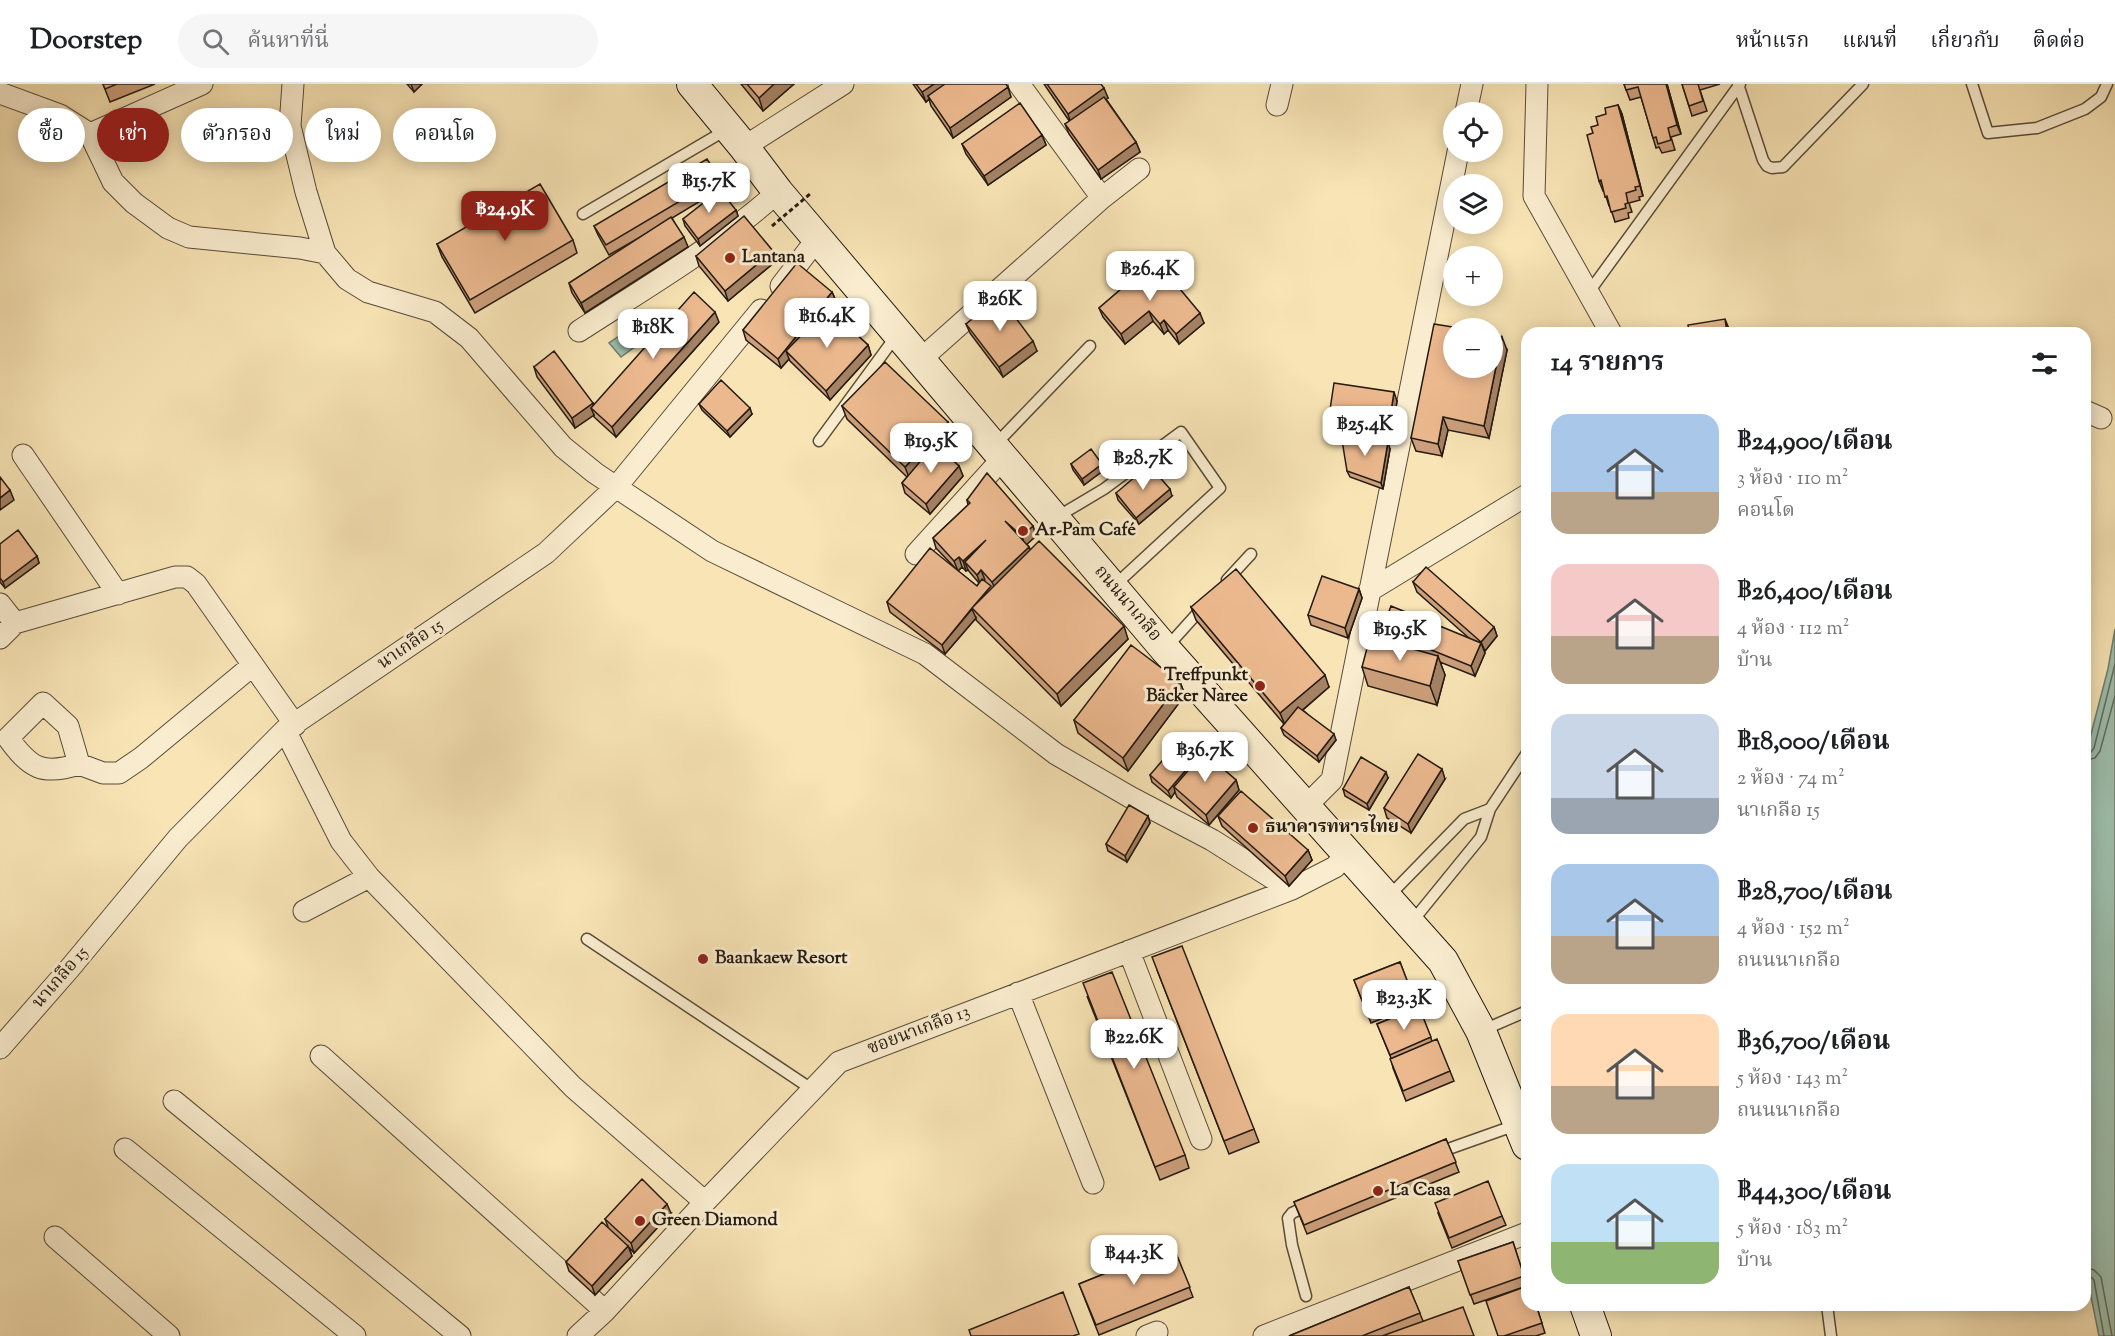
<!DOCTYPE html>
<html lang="th">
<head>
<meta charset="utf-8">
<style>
  body { margin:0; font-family:"Sorts Mill Goudy","Noto Serif Thai",serif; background:#f6f6f6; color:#202124; height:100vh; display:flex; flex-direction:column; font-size:22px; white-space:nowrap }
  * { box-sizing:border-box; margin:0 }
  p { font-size:20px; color:#757577 }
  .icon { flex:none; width:33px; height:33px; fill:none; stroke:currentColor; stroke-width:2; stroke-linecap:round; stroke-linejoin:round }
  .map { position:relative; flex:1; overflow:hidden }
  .drawer { position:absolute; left:1521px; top:243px; width:570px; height:984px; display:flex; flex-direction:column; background:#fff; border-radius:18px; box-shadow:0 3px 15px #0003 }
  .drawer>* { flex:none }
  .banner { position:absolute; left:18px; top:24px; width:570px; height:54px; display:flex; gap:12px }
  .fabs { position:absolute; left:1443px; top:18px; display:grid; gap:12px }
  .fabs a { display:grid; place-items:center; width:60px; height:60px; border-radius:50%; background:#fff; box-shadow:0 3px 15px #0003; font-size:30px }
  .price { position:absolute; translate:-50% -51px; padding:0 14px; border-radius:12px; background:#fff; color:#222; font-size:20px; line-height:39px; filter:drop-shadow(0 2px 3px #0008) }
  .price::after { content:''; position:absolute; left:50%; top:36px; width:18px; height:14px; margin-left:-9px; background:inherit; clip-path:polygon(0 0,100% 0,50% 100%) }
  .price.selected { background:#8f2418; color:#fff }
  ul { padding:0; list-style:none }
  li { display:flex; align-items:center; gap:18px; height:150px; padding:0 30px }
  li span { display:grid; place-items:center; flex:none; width:168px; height:120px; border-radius:18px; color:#555 }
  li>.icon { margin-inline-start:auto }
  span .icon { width:72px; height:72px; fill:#fffc; stroke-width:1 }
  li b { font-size:26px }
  h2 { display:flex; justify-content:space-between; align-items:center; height:72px; padding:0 30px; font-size:26px }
  .pill { padding:0 21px; border-radius:27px; background:#fff; box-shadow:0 3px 15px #0003; font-size:21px; line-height:54px }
  .pill.selected { background:#8f2418; color:#fff }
  header { display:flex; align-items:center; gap:36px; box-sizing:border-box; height:84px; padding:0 30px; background:#fff; border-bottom:2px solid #e0e0e0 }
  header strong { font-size:28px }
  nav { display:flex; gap:33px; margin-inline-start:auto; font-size:21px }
  .search { width:420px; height:54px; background:#f6f6f6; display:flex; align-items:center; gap:15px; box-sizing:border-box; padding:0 21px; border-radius:33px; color:#757577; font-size:22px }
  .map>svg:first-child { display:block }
</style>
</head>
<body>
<header>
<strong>Doorstep</strong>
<div class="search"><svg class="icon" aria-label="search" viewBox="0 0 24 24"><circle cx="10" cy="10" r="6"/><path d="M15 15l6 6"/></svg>ค้นหาที่นี่</div>
<nav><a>หน้าแรก</a><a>แผนที่</a><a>เกี่ยวกับ</a><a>ติดต่อ</a></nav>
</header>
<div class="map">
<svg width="2115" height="1252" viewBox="0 0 2115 1252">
  <rect width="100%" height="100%" fill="#f8e4b5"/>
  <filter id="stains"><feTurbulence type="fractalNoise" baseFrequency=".00333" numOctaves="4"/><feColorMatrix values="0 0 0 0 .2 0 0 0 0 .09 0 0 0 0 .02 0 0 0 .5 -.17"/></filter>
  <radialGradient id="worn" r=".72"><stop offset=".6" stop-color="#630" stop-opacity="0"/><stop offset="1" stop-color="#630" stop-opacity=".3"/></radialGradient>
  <path fill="#9dbfad" stroke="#6c7d6f" stroke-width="1.5" d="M641,237L652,250L621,273L609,259Z
    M2115,545V1252H2099L2085,1183V673L2108,585Z"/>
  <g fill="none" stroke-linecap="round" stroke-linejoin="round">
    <path stroke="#606c5f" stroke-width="1.5" d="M2085,669L2091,668L2094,664L2115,580
      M2085,676L2095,674L2100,667L2115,612
      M2085,1183L2094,1186L2101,1193L2112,1252
      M2085,1191L2090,1192L2094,1196L2104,1252"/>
    <defs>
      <path id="lane" d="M1738,0L1763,76L1767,82L1772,84L1783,83L1863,0
        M1972,0L1988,49L2037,44L2085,25L2101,13L2107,0
        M583,130L726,46
        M1589,208L1740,0
        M819,357L896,252
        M994,362L1090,262
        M1057,433L1104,405L1181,348L1220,404L1114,502
        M1227,496L1251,470
        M1167,563L1203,523
        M1490,725L1527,669
        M1389,812L1464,735L1490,725L1481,753L1411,839
        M587,855L813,1006
        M1481,947L1527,927
        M1437,1069L1516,1041
        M1306,1212L1292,1161L1288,1134L1292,1129L1309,1121
        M1827,1221L1831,1252"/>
      <path id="street" d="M293,0L290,42L306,108L325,169L347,195L368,208L435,228L469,254L563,363L595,389L712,467L925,570L1056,670L1130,713L1212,756L1274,795L1292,805
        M1019,0L1102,114
        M1537,0L1534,112L1611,249
        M0,9L60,31L90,50L113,98L134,119L168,144L189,153L300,164L325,169
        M1277,21L1282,0
        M1466,28L1472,0
        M90,50L202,0
        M744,63L843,0
        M781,202L817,155
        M579,247C647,203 717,162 778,108
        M920,276L1102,114L1139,85
        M2085,327L2101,334
        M23,371L118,510
        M916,470L1003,374
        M1369,507L1527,411
        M0,520L15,539
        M0,554L15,539L175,493H187L196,500L295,641
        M285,646L341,757L369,793L573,1003L705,1118
        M79,680C42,692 30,684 8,654L43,619L68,642L79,680L103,689H119L141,674L253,581
        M1305,723L1332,696L1458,68
        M304,827L369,793
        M1129,867L1201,1055
        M1018,909L1093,1099
        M0,964L70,884L178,754L285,646L546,469L617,402L761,226
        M321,972L605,1227
        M174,1017L460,1252
        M125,1065L355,1252
        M55,1153L169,1252
        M578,1252L605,1227L705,1118L839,978L1292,805L1335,783L1347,769
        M1147,1252L1157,1248
        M1264,1252L1527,1149"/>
      <path id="secondary" d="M692,0L744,63L778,108L1165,565L1443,877L1481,947L1527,1061
        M1585,1221L1596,1252"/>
    </defs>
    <use href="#lane" stroke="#584c3a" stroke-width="13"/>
    <use href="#street" stroke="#584c3a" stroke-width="23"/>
    <use href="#secondary" stroke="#231a11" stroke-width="32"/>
    <use href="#lane" stroke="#faedcf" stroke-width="10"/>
    <use href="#street" stroke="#faedcf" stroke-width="21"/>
    <use href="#secondary" stroke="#faedcf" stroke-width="30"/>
    <path stroke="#231a11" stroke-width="3" stroke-dasharray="4.5 3" stroke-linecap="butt" d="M772,142L810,110"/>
  </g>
  <path fill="#cb9f7b" stroke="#231a11" stroke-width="1.5" fill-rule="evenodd" d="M103,0H155L110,18Z
    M407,0H422L414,8Z
    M741,0H794L763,27Z
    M913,0H1006L1011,13L953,54L931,22L929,15L926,18Z
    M1044,0H1101L1108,14L1106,15L1136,58L1140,68L1101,95L1069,50L1065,40L1070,38Z
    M1624,0H1667L1681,50L1671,53L1675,66L1662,69L1659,63L1656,64L1641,13L1630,16Z
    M1682,0H1720L1700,6L1707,27L1692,32Z
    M1618,21L1622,30L1643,112L1639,113L1640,116L1629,119L1632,128L1628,129L1629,134L1615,138L1610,122H1609L1604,106L1603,107L1599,97L1593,49L1606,30Z
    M1042,51L1046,61L988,101L966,70L962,60Z
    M719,94L722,104L672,134L688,163L585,229L572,209L569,199L651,147L609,171L598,151L594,142Z
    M736,126L738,132L700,162L685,142L683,135Z
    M573,156L577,169L475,229L442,173L437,160Z
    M773,167L776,177L728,217L699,182L696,172Z
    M1148,182L1204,239L1179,260L1168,246L1164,250L1153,237L1125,260L1103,233L1099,224Z
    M832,208L836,217L829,225L868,261L871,271L830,316L790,277L789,275L781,284L746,256L743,246Z
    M719,238L616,353L594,333V331L575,344L537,293L534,283L593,319V321Z
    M966,240L1037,267L1003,293L970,249Z
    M1507,266L1489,354L1448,346L1442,372L1416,367L1411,354Z
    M1397,317L1391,357L1331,348L1328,339Z
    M699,320L752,330L730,353L702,326Z
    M842,322L952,351L939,364L959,382L963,392L930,430L905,409L902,399L907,393L847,335Z
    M1390,365L1383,405L1350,393L1347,387Z
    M1071,380L1104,386L1084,401L1073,386Z
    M1116,409L1172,412L1139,440L1118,416Z
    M967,416L1033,442L1036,452L1027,460L1030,465L1128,555L1061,622L976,536V534L945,570L890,528L887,518L958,487L936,464L933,454L968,421ZM962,483L966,487L968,486L979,499L977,502L958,487Z
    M0,460L37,472L39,479L5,504L0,498Z
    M1413,498L1494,543L1497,552L1485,567L1484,566L1485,569L1475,592L1440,578L1445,591L1437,621L1368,602L1362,583L1401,562L1385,555L1382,546L1470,555L1417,508Z
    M1359,505L1362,514L1348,554L1311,541L1308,531Z
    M1191,523L1329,603L1303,626L1336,656L1319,678L1284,651L1281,644L1284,640L1196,536Z
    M1180,598L1185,611L1128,687L1078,649L1074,636Z
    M1203,666L1204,669L1236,696L1239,706L1209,741L1177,713L1175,708L1171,714L1152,698L1150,691Z
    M1388,694L1369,726L1345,712L1343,705Z
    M1445,695L1411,749L1387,734L1384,724Z
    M1148,732L1150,739L1127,778L1108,767L1106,760Z
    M1218,732L1308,766L1312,776L1289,802L1222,742Z
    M1400,878L1416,921L1371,939L1354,896Z
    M1157,886L1254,1045L1259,1058L1229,1070Z
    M1087,912L1185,1071L1189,1084L1160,1096Z
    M1419,923L1432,957L1450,987L1454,997L1406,1017L1393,984L1391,974L1377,940Z
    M1446,1055L1459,1088L1307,1150L1294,1118Z
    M671,1129L634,1169L629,1163L632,1172L595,1211L569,1187L566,1178L608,1143L605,1135Z
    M1438,1129L1502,1132L1506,1141L1452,1164Z
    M1513,1158L1527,1202L1474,1220L1458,1177Z
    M1173,1162L1193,1213L1099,1251L1079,1200Z
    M1409,1203L1423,1237L1474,1252H1289Z
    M1536,1221L1545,1249L1536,1252H1498Z"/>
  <path fill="#a58264" stroke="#231a11" stroke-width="1.5" d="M411,0H422L414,8Z
    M774,0H794L763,27L759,14Z
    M934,0H951L928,12L929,15L926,18L922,8Z
    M1666,0H1667L1681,50L1677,41Z
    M1008,3L1011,13L953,54L950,44Z
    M1104,4L1108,14L1071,40L1068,30Z
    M1618,21L1622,30L1643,112L1640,102Z
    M1042,51L1046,61L988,101L984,92Z
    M1136,58L1140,68L1101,95L1098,86Z
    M736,126L738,132L700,162L698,155Z
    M684,153L688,163L585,229L581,219Z
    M773,167L776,177L728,217L725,207Z
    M832,208L836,217L791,272L786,267L789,275L781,284L778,275Z
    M1149,227L1153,237L1125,260L1121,250Z
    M715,228L719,238L616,353L612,343Z
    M1200,229L1204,239L1179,260L1176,250Z
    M1725,235L1729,245V249H1727Z
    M1164,236L1168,246L1164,250L1160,240Z
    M1502,253L1507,266L1489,354L1484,342Z
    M1033,257L1037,267L1003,293L999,283Z
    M868,261L871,271L830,316L826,307Z
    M1394,308L1397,317L1391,357L1388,347Z
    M593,319L596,328L591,324L594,331L575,344L572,334Z
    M750,324L752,330L730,353L727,347Z
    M1443,333L1448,346L1442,372L1438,360Z
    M948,338L952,351L910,396L905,383Z
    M1388,358L1390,365L1383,405L1381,399Z
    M1102,380L1104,386L1084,401L1082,395Z
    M959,382L963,392L930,430L926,420Z
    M1170,405L1172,412L1139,440L1136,434Z
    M10,406L14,416L0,426V414Z
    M1033,442L1036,452L1025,462L1022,452Z
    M986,456L965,478L968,486L966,487L963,477Z
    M1029,463L1033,472L996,507L992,498Z
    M37,472L39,479L5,504L3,498Z
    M959,473L962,483L958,487L954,477Z
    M981,486L985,496L980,500L977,491Z
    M1359,505L1362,514L1348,554L1345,544Z
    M972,525L976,534L945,570L942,561Z
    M1124,542L1128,555L1061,622L1057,610Z
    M1494,543L1497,552L1485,567L1481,558Z
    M1481,559L1485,569L1475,592L1471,582Z
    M1438,572L1445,591L1437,621L1430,602Z
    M1325,591L1329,603L1285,641L1280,629Z
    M1180,598L1185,611L1128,687L1123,674Z
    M1334,650L1336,656L1319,678L1317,672Z
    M1203,666L1206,672L1174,703L1175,708L1171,714L1168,707Z
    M1442,685L1445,695L1411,749L1408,740Z
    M1386,688L1388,694L1369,726L1367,720Z
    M1236,696L1239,706L1209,741L1206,731Z
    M1148,732L1150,739L1127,778L1125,772Z
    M1308,766L1312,776L1289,802L1285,792Z
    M667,1120L671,1129L634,1169L631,1159Z
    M628,1162L632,1172L595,1211L592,1202Z"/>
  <path fill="#ecb98f" stroke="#231a11" stroke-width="1.5" d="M103,0H117L105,5Z
    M747,0H774L759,14Z
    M916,0H934L922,8Z
    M945,0H1006L1008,3L950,44L928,12Z
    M1047,0H1101L1104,4L1068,30Z
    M1624,0H1666L1677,41L1668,44L1671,56L1658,60L1656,53L1653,54L1638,3L1626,6Z
    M1682,0H1698L1703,17L1689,22Z
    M1104,13L1136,58L1098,86L1065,40Z
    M1020,19L1042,51L984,92L962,60Z
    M1618,21L1640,102L1635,103L1636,106L1626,109L1628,119L1625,120L1626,124L1611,128L1607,112L1605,113L1601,96L1599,97L1587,51L1593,49L1591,43L1598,41L1596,33L1606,30L1605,24Z
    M707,75L719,94L606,161L594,142Z
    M540,100L573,156L470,216L437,160Z
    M720,106L736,126L698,155L683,135Z
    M744,132L773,167L725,207L696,172Z
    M671,133L684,153L581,219L569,199Z
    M797,179L832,208L778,275L743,246Z
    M1159,180L1200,229L1176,250L1164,236L1160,240L1149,227L1121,250L1099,224L1148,182L1152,187Z
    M694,208L715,228L612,343L591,324Z
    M1000,213L1033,257L999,283L966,240Z
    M828,224L868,261L826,307L786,267Z
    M1725,235L1727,249H1689L1688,241Z
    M1434,240L1459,244H1454V284H1492V251L1502,253L1484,342L1443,333L1438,360L1411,354Z
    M554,267L593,319L572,334L534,283Z
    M885,278L948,338L905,383L842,322Z
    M721,296L750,324L727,347L699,320Z
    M1334,299L1394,308L1388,347L1328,339Z
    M1341,350L1388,358L1381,399L1347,387Z
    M935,360L959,382L926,420L902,399Z
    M1091,365L1102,380L1082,395L1071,380Z
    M1149,381L1170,405L1136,434L1116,409Z
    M987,389L1033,442L1022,452L1005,437L1029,463L992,498L981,486L977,491L965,478L986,456L963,477L959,473L954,477L933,454L970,419L967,416Z
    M0,393L10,406L0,414Z
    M18,446L37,472L3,498L0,494V460Z
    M1039,457L1124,542L1057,610L972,524Z
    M930,464L977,502L982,495L991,502L972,524L942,561L887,518Z
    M1426,483L1494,543L1481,558L1413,498Z
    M1236,485L1325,591L1280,629L1191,523Z
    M1322,492L1359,505L1345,544L1308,531Z
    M1391,522L1481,559L1471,582L1382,546Z
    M1370,553L1438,572L1430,602L1362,583Z
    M1131,561L1180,598L1123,674L1074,636Z
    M1298,623L1334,650L1317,672L1281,644Z
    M1185,650L1203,666L1168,707L1150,691Z
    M1204,668L1236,696L1206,731L1174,703Z
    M1418,670L1442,685L1408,740L1384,724Z
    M1361,673L1386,688L1367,720L1343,705Z
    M1241,707L1308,766L1285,792L1218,732Z
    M1129,721L1148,732L1125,772L1106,760Z
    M1182,862L1254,1045L1224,1057L1152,873Z
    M1400,878L1413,912L1367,929L1354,896Z
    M1112,888L1185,1071L1155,1083L1083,899Z
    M1419,923L1431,953L1390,971L1377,940Z
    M1437,955L1450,987L1403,1007L1390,975Z
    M1446,1055L1456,1078L1304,1141L1294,1118Z
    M642,1095L667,1120L631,1159L605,1135Z
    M1488,1097L1502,1132L1449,1154L1435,1119Z
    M602,1138L628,1162L592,1202L566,1178Z
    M1513,1158L1524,1192L1470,1211L1458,1177Z
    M1173,1162L1190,1203L1096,1241L1079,1200Z
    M1527,1202V1221H1536L1542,1239L1504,1252H1498L1486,1217Z
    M1409,1203L1420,1229L1362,1252H1289Z
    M1063,1208L1079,1250L1073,1252H971L969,1246Z
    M1463,1223L1474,1252H1382Z"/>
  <g fill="#8f2418" stroke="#faedcf" stroke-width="2">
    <circle cx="730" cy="174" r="6"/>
    <circle cx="1023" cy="447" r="6"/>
    <circle cx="1260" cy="602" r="6"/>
    <circle cx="1253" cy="744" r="6"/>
    <circle cx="703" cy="875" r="6"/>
    <circle cx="1378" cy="1107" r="6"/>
    <circle cx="640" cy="1137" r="6"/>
  </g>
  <g text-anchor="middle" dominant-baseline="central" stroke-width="6" stroke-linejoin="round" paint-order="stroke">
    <g font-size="18" font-weight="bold" fill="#231a11" stroke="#faedcf" text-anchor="start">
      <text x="742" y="174">Lantana</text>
      <text x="1035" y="447">Ar-Pam Café</text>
      <text x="1248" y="592" text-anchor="end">Treffpunkt<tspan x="1248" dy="21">Bäcker Naree</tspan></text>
      <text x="1265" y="744">ธนาคารทหารไทย</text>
      <text x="715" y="875">Baankaew Resort</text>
      <text x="1390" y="1107">La Casa</text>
      <text x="652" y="1137">Green Diamond</text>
    </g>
    <g font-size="18" fill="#231a11" stroke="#faedcf">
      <text transform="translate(1127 520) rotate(50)">ถนนนาเกลือ</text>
      <text transform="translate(411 561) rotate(-34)">นาเกลือ 15</text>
      <text transform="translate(61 894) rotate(-49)">นาเกลือ 15</text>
      <text transform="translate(919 947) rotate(-21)">ซอยนาเกลือ 13</text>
    </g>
  </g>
  <rect width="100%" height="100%" filter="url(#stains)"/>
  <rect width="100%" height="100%" fill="url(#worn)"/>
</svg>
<div class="fabs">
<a><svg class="icon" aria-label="locate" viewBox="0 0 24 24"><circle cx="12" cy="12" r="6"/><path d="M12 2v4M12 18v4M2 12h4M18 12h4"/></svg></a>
<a><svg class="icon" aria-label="layers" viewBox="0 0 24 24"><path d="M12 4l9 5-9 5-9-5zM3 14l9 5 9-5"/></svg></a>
<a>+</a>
<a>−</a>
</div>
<b class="price" style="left:709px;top:130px">฿15.7K</b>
<b class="price selected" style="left:505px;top:158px">฿24.9K</b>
<b class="price" style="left:1150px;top:218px">฿26.4K</b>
<b class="price" style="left:1000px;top:248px">฿26K</b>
<b class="price" style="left:827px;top:265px">฿16.4K</b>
<b class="price" style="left:653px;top:276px">฿18K</b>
<b class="price" style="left:1365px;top:373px">฿25.4K</b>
<b class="price" style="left:931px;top:390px">฿19.5K</b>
<b class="price" style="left:1143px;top:407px">฿28.7K</b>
<b class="price" style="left:1400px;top:578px">฿19.5K</b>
<b class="price" style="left:1205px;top:699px">฿36.7K</b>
<b class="price" style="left:1404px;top:947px">฿23.3K</b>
<b class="price" style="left:1134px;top:986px">฿22.6K</b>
<b class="price" style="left:1134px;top:1202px">฿44.3K</b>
<div class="banner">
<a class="pill">ซื้อ</a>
<a class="pill selected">เช่า</a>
<a class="pill">ตัวกรอง</a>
<a class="pill">ใหม่</a>
<a class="pill">คอนโด</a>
</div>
<section class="drawer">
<h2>14 รายการ<svg class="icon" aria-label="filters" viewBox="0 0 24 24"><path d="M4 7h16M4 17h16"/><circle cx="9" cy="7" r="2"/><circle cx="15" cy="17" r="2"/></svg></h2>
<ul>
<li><span style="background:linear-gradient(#a9c7e8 65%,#b9a48a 0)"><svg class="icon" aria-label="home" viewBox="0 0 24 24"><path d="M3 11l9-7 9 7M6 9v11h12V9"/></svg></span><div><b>฿24,900/เดือน</b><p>3 ห้อง · 110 m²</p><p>คอนโด</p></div></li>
<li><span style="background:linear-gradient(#f6c9c9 60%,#b9a48a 0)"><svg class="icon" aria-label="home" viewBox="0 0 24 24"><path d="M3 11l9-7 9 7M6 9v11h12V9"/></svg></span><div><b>฿26,400/เดือน</b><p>4 ห้อง · 112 m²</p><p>บ้าน</p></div></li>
<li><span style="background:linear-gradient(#c9d6e8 70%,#9aa5b1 0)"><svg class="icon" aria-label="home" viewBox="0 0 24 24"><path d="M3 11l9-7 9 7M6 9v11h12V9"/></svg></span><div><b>฿18,000/เดือน</b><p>2 ห้อง · 74 m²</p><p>นาเกลือ 15</p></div></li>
<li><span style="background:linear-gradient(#a9c7e8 60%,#b9a48a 0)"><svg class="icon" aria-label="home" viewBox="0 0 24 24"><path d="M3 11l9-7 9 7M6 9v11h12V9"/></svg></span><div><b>฿28,700/เดือน</b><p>4 ห้อง · 152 m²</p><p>ถนนนาเกลือ</p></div></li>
<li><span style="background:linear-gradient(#ffd9b3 60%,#b9a48a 0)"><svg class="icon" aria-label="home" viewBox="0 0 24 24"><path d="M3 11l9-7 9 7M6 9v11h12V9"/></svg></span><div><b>฿36,700/เดือน</b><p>5 ห้อง · 143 m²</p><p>ถนนนาเกลือ</p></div></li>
<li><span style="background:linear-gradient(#bfe0f5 65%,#8fb573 0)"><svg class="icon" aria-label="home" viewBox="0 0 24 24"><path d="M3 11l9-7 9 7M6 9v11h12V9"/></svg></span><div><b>฿44,300/เดือน</b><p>5 ห้อง · 183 m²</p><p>บ้าน</p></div></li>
</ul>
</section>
</div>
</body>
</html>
